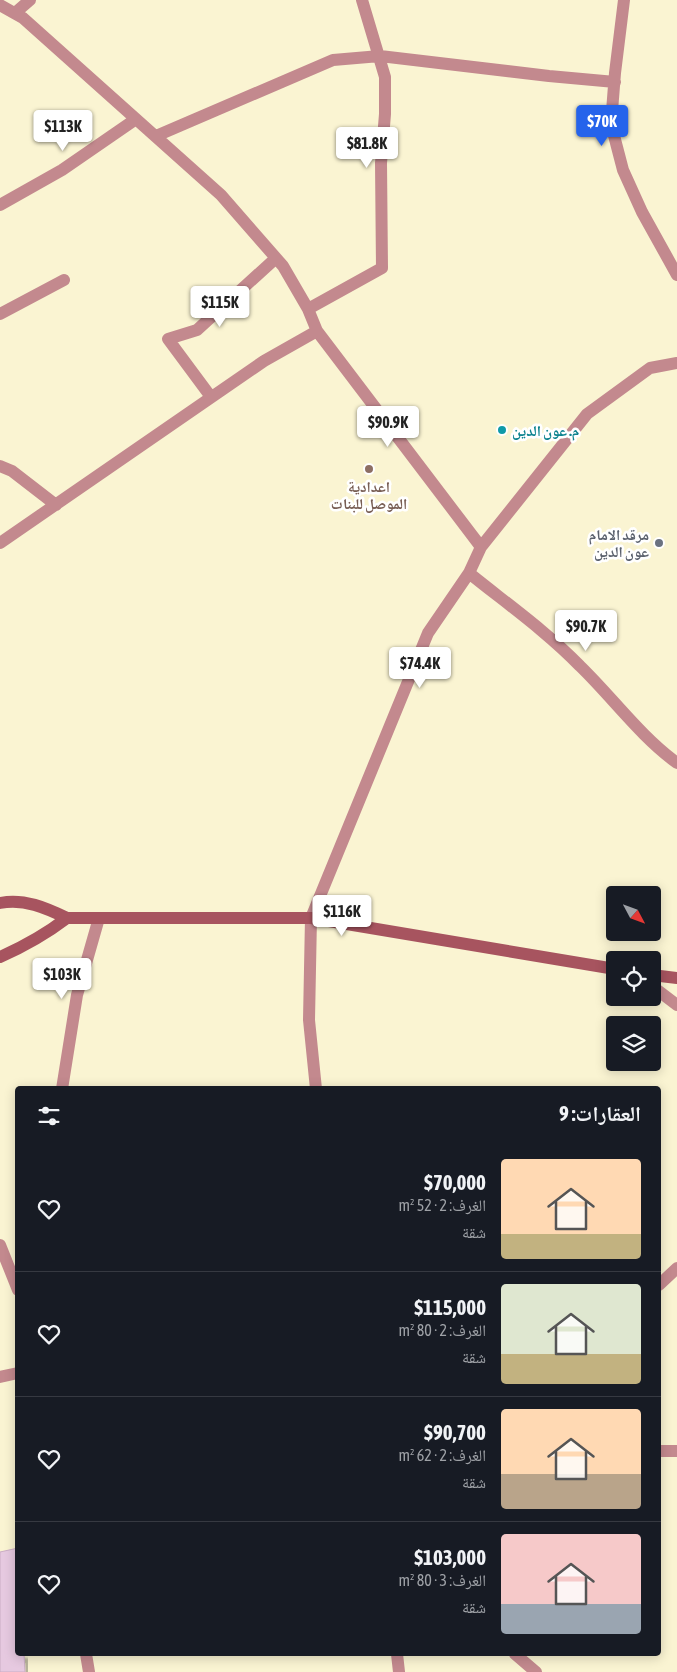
<!DOCTYPE html>
<html lang="ar">
<head>
<meta charset="utf-8">
<style>
  body { margin:0; font-family:"Asap Condensed","Noto Naskh Arabic",sans-serif; background:#20242c; color:#f1f3f6; direction:rtl; height:100vh; display:flex; flex-direction:column; font-size:19px; white-space:nowrap }
  * { box-sizing:border-box; margin:0 }
  p { font-size:16px; color:#9ea1a6 }
  .icon { flex:none; width:28px; height:28px; fill:none; stroke:currentColor; stroke-width:2; stroke-linecap:round; stroke-linejoin:round }
  .map { position:relative; flex:1; overflow:hidden; direction:ltr }
  .panel { position:absolute; left:15px; top:1086px; width:646px; height:570px; display:flex; flex-direction:column; background:#171b24; border-radius:5px; box-shadow:0 2px 12px #0003; direction:rtl }
  .panel>* { flex:none }
  .needle { width:32px; rotate:131deg }
  .buttons { position:absolute; left:606px; top:886px; display:grid; gap:10px }
  .buttons a { display:grid; place-items:center; width:55px; height:55px; border-radius:5px; background:#171b24; box-shadow:0 2px 12px #0003; font-size:25px }
  .price { position:absolute; translate:-50% -42px; padding:0 11px; border-radius:5px; background:#fff; color:#222; font-size:16px; line-height:32px; filter:drop-shadow(0 1px 2px #0008) }
  .price::after { content:''; position:absolute; left:50%; top:30px; width:15px; height:11px; margin-left:-8px; background:inherit; clip-path:polygon(0 0,100% 0,50% 100%) }
  .price.on { background:#2563eb; color:#fff }
  ul { padding:0; list-style:none }
  li { display:flex; align-items:center; gap:15px; height:125px; padding:0 20px }
  li+li { border-top:1px solid #363941 }
  li span { display:grid; place-items:center; flex:none; width:140px; height:100px; border-radius:5px; color:#555 }
  li>.icon { margin-inline-start:auto }
  span .icon { width:60px; height:60px; fill:#fffc; stroke-width:1 }
  li b { font-size:21px }
  h2 { display:flex; justify-content:space-between; align-items:center; height:60px; padding:0 20px; font-size:21px }
  .map>svg:first-child { display:block }
</style>
</head>
<body>
<div class="map">
<svg width="677" height="1672" viewBox="0 0 677 1672">
  <defs>
    <filter id="shadow"><feDropShadow dx="4.5" dy="4.5" stdDeviation="1" flood-color="#0004"/></filter>
  </defs>
  <rect width="100%" height="100%" fill="#faf4d2"/>
  <path fill="#e6c9e0" stroke="#caadc4" filter="url(#shadow)" d="M18,1548V1654H24L25,1672H0V1552Z"/>
  <g fill="none" stroke-linecap="round" stroke-linejoin="round">
    <path stroke="#c3898e" stroke-width="12" d="M86,1654L89,1672"/>
    <path stroke="#c3898e" stroke-width="12" d="M624,0L615,73L611,124L623,170L642,212L677,275
      M0,5L23,18L221,195L283,266L308,309L317,331L264,361L0,543
      M15,13L30,0
      M156,136L333,60L380,56L549,76L615,82
      M0,205L62,170L136,119
      M308,309L382,268L381,163L385,114V77L362,0
      M0,314L64,280
      M317,331L481,547
      M211,397L168,339L197,330L276,258
      M0,466L12,471L56,505
      M469,573C506,603 546,631 580,666C613,698 640,736 677,763
      M652,986L677,1005
      M62,1089L77,995L99,918
      M316,1089L309,1020L311,918L428,633L469,573L481,547L587,414L650,368L677,363
      M0,1245L18,1290
      M659,1285L677,1268
      M0,1377L18,1373
      M659,1451H677
      M397,1654L399,1672
      M515,1654L536,1672"/>
    <path stroke="#a7545f" stroke-width="12" d="M0,903C24,898 46,908 67,918H311L615,969
      M0,957C25,946 46,934 67,918
      M652,975L677,978"/>
  </g>
  <circle fill="#0f9aa8" stroke="#fff" stroke-width="2" cx="502" cy="430" r="5"/>
  <circle fill="#8d6e63" stroke="#fff" stroke-width="2" cx="369" cy="469" r="5"/>
  <circle fill="#6b7280" stroke="#fff" stroke-width="2" cx="659" cy="543" r="5"/>
  <g text-anchor="middle" dominant-baseline="central" stroke-width="5" stroke-linejoin="round" paint-order="stroke">
    <g font-size="15" font-weight="bold" fill="#0d838f" stroke="#fff" text-anchor="start">
      <text x="512" y="430">م. عون الدين</text>
    </g>
    <g font-size="15" font-weight="bold" fill="#785e54" stroke="#fff">
      <text x="369" y="486">اعدادية<tspan x="369" dy="17">الموصل للبنات</tspan></text>
    </g>
    <g font-size="15" font-weight="bold" fill="#5b616d" stroke="#fff" text-anchor="end">
      <text x="649" y="534">مرقد الامام<tspan x="649" dy="17">عون الدين</tspan></text>
    </g>
  </g>
</svg>
<div class="buttons">
<a><svg class="needle" viewBox="-14 -14 28 28"><path d="M0-13l5 13h-10z" fill="#e53935"/><path d="M0 13l5-13h-10z" fill="#9ea1a6"/></svg></a>
<a><svg class="icon" aria-label="locate" viewBox="0 0 24 24"><circle cx="12" cy="12" r="6"/><path d="M12 2v4M12 18v4M2 12h4M18 12h4"/></svg></a>
<a><svg class="icon" aria-label="layers" viewBox="0 0 24 24"><path d="M12 4l9 5-9 5-9-5zM3 14l9 5 9-5"/></svg></a>
</div>
<b class="price on" style="left:602px;top:147px">$70K</b>
<b class="price" style="left:63px;top:152px">$113K</b>
<b class="price" style="left:367px;top:169px">$81.8K</b>
<b class="price" style="left:220px;top:328px">$115K</b>
<b class="price" style="left:388px;top:448px">$90.9K</b>
<b class="price" style="left:586px;top:652px">$90.7K</b>
<b class="price" style="left:420px;top:689px">$74.4K</b>
<b class="price" style="left:342px;top:937px">$116K</b>
<b class="price" style="left:62px;top:1000px">$103K</b>
<section class="panel">
<h2>العقارات: 9<svg class="icon" aria-label="filters" viewBox="0 0 24 24"><path d="M4 7h16M4 17h16"/><circle cx="9" cy="7" r="2"/><circle cx="15" cy="17" r="2"/></svg></h2>
<ul>
<li><span style="background:linear-gradient(#ffd9b3 75%,#c2b280 0)"><svg class="icon" aria-label="home" viewBox="0 0 24 24"><path d="M3 11l9-7 9 7M6 9v11h12V9"/></svg></span><div><b>$70,000</b><p>الغرف: 2 · 52 m²</p><p>شقة</p></div><svg class="icon" aria-label="heart" viewBox="0 0 24 24"><path d="M12 20l-8-8c-3-5 5-10 8-4 3-6 11-1 8 4z"/></svg></li>
<li><span style="background:linear-gradient(#dfe7d0 70%,#c2b280 0)"><svg class="icon" aria-label="home" viewBox="0 0 24 24"><path d="M3 11l9-7 9 7M6 9v11h12V9"/></svg></span><div><b>$115,000</b><p>الغرف: 2 · 80 m²</p><p>شقة</p></div><svg class="icon" aria-label="heart" viewBox="0 0 24 24"><path d="M12 20l-8-8c-3-5 5-10 8-4 3-6 11-1 8 4z"/></svg></li>
<li><span style="background:linear-gradient(#ffd9b3 65%,#b9a48a 0)"><svg class="icon" aria-label="home" viewBox="0 0 24 24"><path d="M3 11l9-7 9 7M6 9v11h12V9"/></svg></span><div><b>$90,700</b><p>الغرف: 2 · 62 m²</p><p>شقة</p></div><svg class="icon" aria-label="heart" viewBox="0 0 24 24"><path d="M12 20l-8-8c-3-5 5-10 8-4 3-6 11-1 8 4z"/></svg></li>
<li><span style="background:linear-gradient(#f6c9c9 70%,#9aa5b1 0)"><svg class="icon" aria-label="home" viewBox="0 0 24 24"><path d="M3 11l9-7 9 7M6 9v11h12V9"/></svg></span><div><b>$103,000</b><p>الغرف: 3 · 80 m²</p><p>شقة</p></div><svg class="icon" aria-label="heart" viewBox="0 0 24 24"><path d="M12 20l-8-8c-3-5 5-10 8-4 3-6 11-1 8 4z"/></svg></li>
</ul>
</section>
</div>
</body>
</html>
